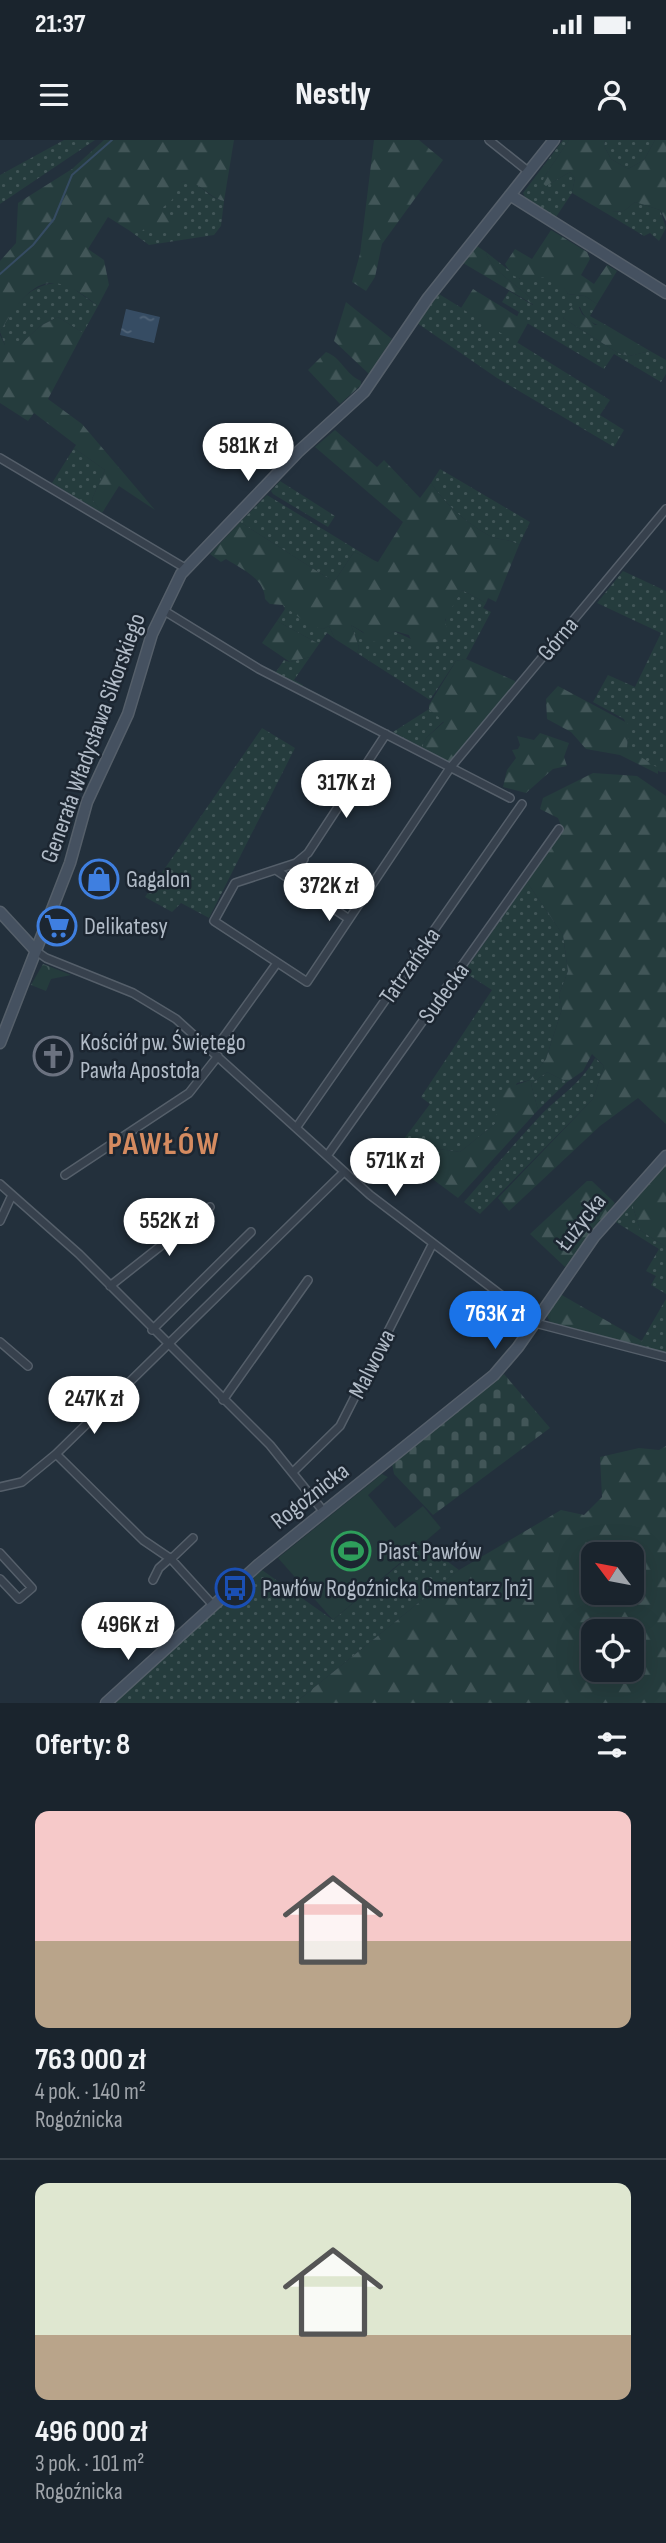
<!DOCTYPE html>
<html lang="pl">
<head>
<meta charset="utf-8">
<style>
  body { margin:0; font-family:"Sofia Sans Condensed",sans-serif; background:#273039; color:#f1f3f6; height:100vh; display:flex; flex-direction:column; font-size:26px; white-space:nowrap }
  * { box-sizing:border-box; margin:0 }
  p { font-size:23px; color:#9fa4aa }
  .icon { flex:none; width:38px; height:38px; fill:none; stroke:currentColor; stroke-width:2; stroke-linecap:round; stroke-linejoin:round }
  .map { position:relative; height:1563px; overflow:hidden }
  .side { display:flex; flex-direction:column; background:#1a242d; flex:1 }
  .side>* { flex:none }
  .needle { width:46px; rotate:302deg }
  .tools { position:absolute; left:581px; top:1402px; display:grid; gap:14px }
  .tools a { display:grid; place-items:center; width:63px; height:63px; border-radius:14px; background:#1a242d; box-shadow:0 7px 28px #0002,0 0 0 2px #384149; font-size:35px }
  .price { position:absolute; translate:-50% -60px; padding:0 16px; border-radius:24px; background:#fff; color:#222; font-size:23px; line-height:46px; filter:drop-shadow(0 2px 4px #0008) }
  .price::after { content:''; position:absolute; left:50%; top:42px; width:21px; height:16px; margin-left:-10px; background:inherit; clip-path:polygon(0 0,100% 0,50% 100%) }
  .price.on { background:#1a73e8; color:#fff }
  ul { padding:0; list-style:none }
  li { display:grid; align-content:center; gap:14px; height:371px; padding:0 35px }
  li+li { border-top:2px solid #384149 }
  li span { display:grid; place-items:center; height:217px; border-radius:14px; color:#555 }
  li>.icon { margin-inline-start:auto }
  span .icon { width:126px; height:126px; fill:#fffc; stroke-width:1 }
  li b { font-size:30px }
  h2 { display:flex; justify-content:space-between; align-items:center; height:84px; padding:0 35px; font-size:30px }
  .status { display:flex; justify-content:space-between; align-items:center; height:49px; padding:0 35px; background:#1a242d; direction:ltr }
  .status svg { height:19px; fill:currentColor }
  header { display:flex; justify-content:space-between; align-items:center; height:91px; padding:0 35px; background:#1a242d; font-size:32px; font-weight:800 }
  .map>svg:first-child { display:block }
</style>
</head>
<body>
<div class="status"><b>21:37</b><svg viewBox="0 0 49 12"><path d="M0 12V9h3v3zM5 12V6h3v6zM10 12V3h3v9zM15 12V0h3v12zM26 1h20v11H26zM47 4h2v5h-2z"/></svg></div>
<header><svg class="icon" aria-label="menu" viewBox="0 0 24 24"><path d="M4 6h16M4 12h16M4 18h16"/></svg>Nestly<svg class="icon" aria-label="person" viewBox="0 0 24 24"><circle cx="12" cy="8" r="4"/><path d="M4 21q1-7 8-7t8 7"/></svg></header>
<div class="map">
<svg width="666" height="1563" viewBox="0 0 666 1563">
  <defs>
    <pattern id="grass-dots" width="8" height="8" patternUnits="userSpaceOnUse" patternTransform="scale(1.75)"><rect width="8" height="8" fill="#253c3d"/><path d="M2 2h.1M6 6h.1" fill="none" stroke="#425658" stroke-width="1.8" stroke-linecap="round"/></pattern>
    <pattern id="forest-firs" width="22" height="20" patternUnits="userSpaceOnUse" patternTransform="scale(1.75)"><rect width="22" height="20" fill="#253c3d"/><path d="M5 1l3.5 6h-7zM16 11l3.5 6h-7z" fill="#425658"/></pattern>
    <pattern id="cemetery-stones" width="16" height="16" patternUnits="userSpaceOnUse" patternTransform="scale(1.75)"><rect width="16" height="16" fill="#253c3d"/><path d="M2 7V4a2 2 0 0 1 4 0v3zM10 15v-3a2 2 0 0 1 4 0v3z" fill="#425658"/></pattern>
    <pattern id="park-crowns" width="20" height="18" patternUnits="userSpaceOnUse" patternTransform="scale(1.75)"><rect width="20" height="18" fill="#253c3d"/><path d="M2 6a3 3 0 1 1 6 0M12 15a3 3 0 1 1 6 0" fill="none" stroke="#425658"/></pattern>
    <pattern id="water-ripples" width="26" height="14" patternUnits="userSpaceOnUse" patternTransform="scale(1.75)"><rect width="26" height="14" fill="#364c63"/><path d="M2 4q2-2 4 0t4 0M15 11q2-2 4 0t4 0" fill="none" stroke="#516478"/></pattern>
  </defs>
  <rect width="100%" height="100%" fill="#23303c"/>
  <path fill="url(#grass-dots)" d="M64,0H95L0,64V35Z
    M563,0H569L544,37L551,43L570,32L575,38L572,53L556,77L570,87L569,89L529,64L523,53Z
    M605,0H655L644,20L628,29L611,19L604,6Z
    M190,41C204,47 209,58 224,61L221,86L214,95L149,105L130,91H180L170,77L163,74L162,68L182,42Z
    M635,62L660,70L666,88L659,101L650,93L644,96L611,76V72L624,71Z
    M486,112L520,139L550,136L562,144L568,154L585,156L597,164L590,176L606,185C596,188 583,178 580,167L571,169L563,178L618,213L629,216L650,211L666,220V234L661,242L614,214L604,229L517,177L519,172L502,162L509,151L533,165V160C521,148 488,128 486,112Z
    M64,142L98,166L83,193L58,177L40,186L20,205H5L0,192C17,163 27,144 64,142Z
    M439,154L610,260L600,275L624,290L614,307L497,238L417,183Z
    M74,308L105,330L92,359L102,373L52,343Z
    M440,329L530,382L519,405C509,398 497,401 488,395C465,382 446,365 431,343Z
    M280,341L335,376L328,387L273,354L271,351Z
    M267,355L375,421L354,412L334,442L240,382Z
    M623,431L666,451V632H660L627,608L628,592L624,579L593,562L608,535L635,547L661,493L597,463Z
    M462,450L486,463L483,468L491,472L466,519L456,521L430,560L357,513L359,507L351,485L376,501L394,491L428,507L441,499L447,474Z
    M283,465C298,474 307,484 323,489L329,486L335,499L327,493L319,504L277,481L285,469Z
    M310,517L294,540L303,545L302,547L251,520L276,532L284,520L290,522Z
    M429,569L444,581L426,598L422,608L393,592Z
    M262,588L295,608L209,778L181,763L172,772L145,757Z
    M527,742L563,795L568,831L559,855L562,869L546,919L530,940L517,943L496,983L460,1012L426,1007L407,1020L395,1011L430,964L421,957L492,850L464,832Z
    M595,918L604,926L593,959L480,1074L464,1062C489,1033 514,1004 540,976C559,956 582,943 595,918Z
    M547,932L567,942L538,970L531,944Z
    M638,1054L633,1067L640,1090L666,1107V1154L651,1145L656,1136L646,1131L659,1109L614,1081Z
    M666,1159V1214L638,1207Z
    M424,1404L459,1430L295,1563H115L176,1503L262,1430L333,1480Z"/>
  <path fill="url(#forest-firs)" fill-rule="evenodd" d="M104,0H234L224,61C208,58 200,40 182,42L172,60L162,68L164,74L180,78L184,86L180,91H130L108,77L88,109L104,120L109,145L98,166C48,125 30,142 0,192V121L16,103L18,63L72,29Z
    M374,0H419L443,20L382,104L375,137L366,151L352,142L360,114Z
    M569,0H605L604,6L611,19L628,29L644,20L655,0H666V81L660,70L635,62L624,71L611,72V76L572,53L575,38L570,32L546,46L542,43L544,37Z
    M551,90L587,112L590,119L581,135L594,144L607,125L617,131L597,164L585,156L568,154C555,133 543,137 523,140L512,135L505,124L515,109L532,119Z
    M477,106L486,112C488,128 521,148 533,160L534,165L463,123Z
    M473,149L528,183L517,203L461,168Z
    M576,161L582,174L595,185H606L650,211L629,216L618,213L563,178Z
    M346,162L392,199L369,234L334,201Z
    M58,177L83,193L48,259L82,284L155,370L119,346L102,373L92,359L105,330L74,308L76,305L34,273L28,281L0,263V195L5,205H20L40,186Z
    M326,212C342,218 345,234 361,241V245L340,264L308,230Z
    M335,290L377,327L384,320L420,358L431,343C446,365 465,382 488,395C497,401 509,398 519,405L496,462L488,458L486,463L462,450L445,480L448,495L423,511L413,505L409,495L394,491L376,502L369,501L363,492L351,485L359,507L357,513L335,499L329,486L323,489L310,486L283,465L270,464L265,459C264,438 243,430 226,419L221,422L210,414L240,382L334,442L354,412L378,422L403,382L315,307Z
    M277,481L319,504L310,517L290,522L262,503Z
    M466,519L515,541V544L452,621L446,622L422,608L426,598L444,582L429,569V565L456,521Z
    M558,546L629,584L627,608L658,628V634L620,615L586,609L571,592L547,579L546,559Z
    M540,593L569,603L564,617L567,626L553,629L526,653L503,647L507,630L516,618L512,610L518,609L520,605L517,596L534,600Z
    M593,633L637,636L666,656V984L638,958L600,986L509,1071L498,1058L593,959L604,926L592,914L583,931L567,942L547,932L531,944L538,970L458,1058L407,1020L425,1007L460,1012L496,983V952L530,940L546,919L562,869L559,855L568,831L563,795L527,742L562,688L558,678L540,669L543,658Z
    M666,1024V1107L640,1090L633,1067L638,1054Z
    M587,1041H592L615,1063L565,1127L530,1094Z
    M560,1154L642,1201L638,1207L551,1184L547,1176Z
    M666,1306V1563H295L459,1430L561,1370L584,1375L602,1357L600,1317L639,1308L659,1310ZM593,1414H632V1452H593ZM593,1491H632V1530H593Z"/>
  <path fill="url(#cemetery-stones)" d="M504,1234L550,1288L433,1375L394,1334L392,1324Z"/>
  <path fill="url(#park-crowns)" d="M43,824L71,835L51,839L46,851L31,845Z"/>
  <path fill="#253c3d" d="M382,1334L388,1337L368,1355L395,1388L423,1366L441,1388L333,1480L278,1418Z"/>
  <path fill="url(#water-ripples)" d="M126,169L160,177L154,203L120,195Z"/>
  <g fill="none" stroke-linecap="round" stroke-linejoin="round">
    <path stroke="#364c63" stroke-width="2" d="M0,134L33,105L54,79L72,35L112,0"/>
    <defs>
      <path id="street" d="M489,0L529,32
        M0,318L185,428
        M163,470L259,529L510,658
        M386,594L308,713L296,723L235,743L214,781L307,842L450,628L666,369
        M276,730L349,779
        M290,740L304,719
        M36,811L46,818L133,853L176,879L370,1055L539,1184L666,1217
        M213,912L277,823
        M296,988L522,664
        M327,1016L559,689
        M65,1035L189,953L218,916
        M0,1044L79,1114L270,1305L324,1372
        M0,1081L12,1055
        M110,1146L210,1067
        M152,1190L251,1092
        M0,1202L28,1226
        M223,1260L308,1140
        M56,1314L143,1400L171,1419
        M293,1332L340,1286L433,1103
        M0,1347L22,1342L56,1314L344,1032
        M193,1398L171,1419L212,1464
        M0,1413L32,1448L19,1459L0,1439
        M153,1440L159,1428L168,1420"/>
      <path id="secondary" d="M510,55L666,153
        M0,772L36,811
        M0,903L70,723L87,662L128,574L152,494L181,434L298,312L364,252L428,158L554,0
        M106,1563L258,1425L494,1235L518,1207L594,1097L666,1016"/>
    </defs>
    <use href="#street" stroke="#555f6a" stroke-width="10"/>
    <use href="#secondary" stroke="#555f6a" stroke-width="13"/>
    <use href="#street" stroke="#37414d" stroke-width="7"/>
    <use href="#secondary" stroke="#455160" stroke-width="10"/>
  </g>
  <defs>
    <symbol id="shop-ring" viewBox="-11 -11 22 22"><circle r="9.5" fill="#1c2631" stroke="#3f7fe0" stroke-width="1.5"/><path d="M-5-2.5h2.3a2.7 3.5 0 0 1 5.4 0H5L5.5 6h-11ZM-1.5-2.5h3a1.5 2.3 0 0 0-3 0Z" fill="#3f7fe0"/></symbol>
    <symbol id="supermarket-ring" viewBox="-11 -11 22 22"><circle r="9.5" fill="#1c2631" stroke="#3f7fe0" stroke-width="1.5"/><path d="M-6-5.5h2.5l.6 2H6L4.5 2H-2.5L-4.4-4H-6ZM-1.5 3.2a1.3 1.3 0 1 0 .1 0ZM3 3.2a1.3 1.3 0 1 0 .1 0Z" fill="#3f7fe0"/></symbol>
    <symbol id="church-ring" viewBox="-11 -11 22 22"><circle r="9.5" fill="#1c2631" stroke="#6b7280" stroke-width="1.5"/><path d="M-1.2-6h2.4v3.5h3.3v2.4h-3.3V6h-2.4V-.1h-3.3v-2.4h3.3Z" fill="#6b7280"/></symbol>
    <symbol id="stadium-ring" viewBox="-11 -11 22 22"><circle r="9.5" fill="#1c2631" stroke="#2e9e5b" stroke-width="1.5"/><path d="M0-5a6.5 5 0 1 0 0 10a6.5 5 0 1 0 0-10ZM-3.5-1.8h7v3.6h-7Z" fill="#2e9e5b"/></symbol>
    <symbol id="bus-ring" viewBox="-11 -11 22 22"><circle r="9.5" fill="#1c2631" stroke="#1a4fb4" stroke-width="1.5"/><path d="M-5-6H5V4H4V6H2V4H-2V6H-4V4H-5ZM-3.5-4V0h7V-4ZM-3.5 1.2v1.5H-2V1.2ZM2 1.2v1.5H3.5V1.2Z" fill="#1a4fb4"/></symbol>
  </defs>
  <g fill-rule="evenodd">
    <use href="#shop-ring" x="77" y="717" width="44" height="44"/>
    <use href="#supermarket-ring" x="35" y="764" width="44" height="44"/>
    <use href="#church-ring" x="31" y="894" width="44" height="44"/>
    <use href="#stadium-ring" x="329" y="1389" width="44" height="44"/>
    <use href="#bus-ring" x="213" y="1426" width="44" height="44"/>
  </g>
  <g text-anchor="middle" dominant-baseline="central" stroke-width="5" stroke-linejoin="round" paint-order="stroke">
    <g font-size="24" fill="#b2bcc8" stroke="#1c2631">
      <text transform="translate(558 499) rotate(-50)">Górna</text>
      <text transform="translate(93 598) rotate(-70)">Generała Władysława Sikorskiego</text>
      <text transform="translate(410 826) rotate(-55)">Tatrzańska</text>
      <text transform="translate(444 853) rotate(-54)">Sudecka</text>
      <text transform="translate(581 1082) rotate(-52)">Łużycka</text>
      <text transform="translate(372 1224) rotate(-63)">Malwowa</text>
      <text transform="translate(310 1356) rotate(-38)">Rogoźnicka</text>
    </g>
    <g font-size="24" fill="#b2bcc8" stroke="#1c2631" text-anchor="start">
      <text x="126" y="739">Gagalon</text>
      <text x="84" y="786">Delikatesy</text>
      <text x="80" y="902">Kościół pw. Świętego<tspan x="80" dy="28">Pawła Apostoła</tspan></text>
      <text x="378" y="1411">Piast Pawłów</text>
      <text x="262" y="1448">Pawłów Rogoźnicka Cmentarz [nż]</text>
    </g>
    <g font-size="32" font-weight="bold" letter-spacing="2" fill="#d58b60" stroke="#1c2631">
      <text x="164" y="1004">PAWŁÓW</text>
    </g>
  </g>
</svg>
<div class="tools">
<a><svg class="needle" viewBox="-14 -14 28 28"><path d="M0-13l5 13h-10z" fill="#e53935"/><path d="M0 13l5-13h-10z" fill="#9fa4aa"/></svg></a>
<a><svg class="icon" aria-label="locate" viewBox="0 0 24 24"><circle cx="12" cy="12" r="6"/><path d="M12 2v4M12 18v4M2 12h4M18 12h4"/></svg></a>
</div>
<b class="price" style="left:248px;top:343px">581K zł</b>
<b class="price" style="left:346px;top:680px">317K zł</b>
<b class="price" style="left:329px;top:783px">372K zł</b>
<b class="price" style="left:395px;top:1058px">571K zł</b>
<b class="price" style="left:169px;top:1118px">552K zł</b>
<b class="price on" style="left:495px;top:1211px">763K zł</b>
<b class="price" style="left:94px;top:1296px">247K zł</b>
<b class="price" style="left:128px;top:1522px">496K zł</b>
</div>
<section class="side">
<h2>Oferty: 8<svg class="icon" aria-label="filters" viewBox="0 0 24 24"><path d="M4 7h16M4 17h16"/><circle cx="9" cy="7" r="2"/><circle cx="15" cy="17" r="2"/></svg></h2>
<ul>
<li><span style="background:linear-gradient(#f6c9c9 60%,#b9a48a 0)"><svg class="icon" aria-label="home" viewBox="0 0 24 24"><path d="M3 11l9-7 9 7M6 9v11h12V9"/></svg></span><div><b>763 000 zł</b><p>4 pok. · 140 m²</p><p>Rogoźnicka</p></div></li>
<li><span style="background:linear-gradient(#dfe7d0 70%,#b9a48a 0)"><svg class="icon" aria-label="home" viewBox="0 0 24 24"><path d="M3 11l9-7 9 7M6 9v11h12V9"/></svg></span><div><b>496 000 zł</b><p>3 pok. · 101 m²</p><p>Rogoźnicka</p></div></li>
</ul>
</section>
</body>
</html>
